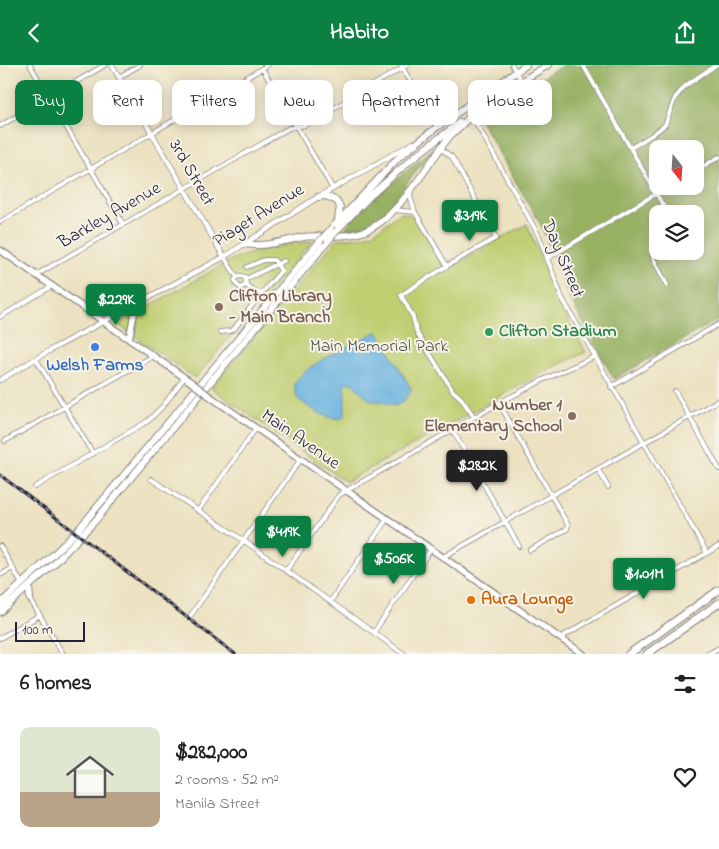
<!DOCTYPE html>
<html lang="en">
<head>
<meta charset="utf-8">
<style>
  body { margin:0; font-family:"Indie Flower",sans-serif; background:#f6f6f6; color:#202124; height:100vh; display:flex; flex-direction:column; font-size:19px; white-space:nowrap }
  * { box-sizing:border-box; margin:0 }
  p { font-size:16px; color:#757577 }
  .icon { flex:none; width:28px; height:28px; fill:none; stroke:currentColor; stroke-width:2; stroke-linecap:round; stroke-linejoin:round }
  .map { position:relative; height:589px; overflow:hidden }
  .drawer { display:flex; flex-direction:column; background:#fff; flex:1 }
  .drawer>* { flex:none }
  .guide { position:absolute; left:15px; top:15px; width:690px; height:45px; display:flex; gap:10px }
  .needle { width:32px; rotate:163deg }
  .fabs { position:absolute; left:649px; top:75px; display:grid; gap:10px }
  .fabs a { display:grid; place-items:center; width:55px; height:55px; border-radius:10px; background:#fff; box-shadow:0 2px 12px #0003; font-size:25px }
  .scale { position:absolute; left:15px; bottom:12px; width:70px; box-sizing:border-box; padding-left:5px; border:2px solid #22223b; border-top:0; font-size:14px; line-height:18px; white-space:nowrap; color:#22223b; -webkit-text-stroke:4px #f7f3e8; paint-order:stroke }
  .price { position:absolute; translate:-50% -42px; padding:0 11px; border-radius:5px; background:#0b8043; color:#fff; font-size:16px; line-height:32px; filter:drop-shadow(0 1px 2px #0008) }
  .price::after { content:''; position:absolute; left:50%; top:30px; width:15px; height:11px; margin-left:-8px; background:inherit; clip-path:polygon(0 0,100% 0,50% 100%) }
  .price.active { background:#222; color:#fff }
  ul { padding:0; list-style:none }
  li { display:flex; align-items:center; gap:15px; height:125px; padding:0 20px }
  li span { display:grid; place-items:center; flex:none; width:140px; height:100px; border-radius:10px; color:#555 }
  li>.icon { margin-inline-start:auto }
  span .icon { width:60px; height:60px; fill:#fffc; stroke-width:1 }
  li b { font-size:21px }
  h2 { display:flex; justify-content:space-between; align-items:center; height:60px; padding:0 20px; font-size:21px }
  .tag { padding:0 18px; border-radius:10px; background:#fff; box-shadow:0 2px 12px #0003; font-size:18px; line-height:45px }
  .tag.active { background:#0b8043; color:#fff }
  header { display:flex; justify-content:space-between; align-items:center; height:65px; padding:0 20px; background:#0b8043; color:#fff; font-size:22px; font-weight:800 }
  .map>svg:first-child { display:block }
</style>
</head>
<body>
<header><svg class="icon" aria-label="back" viewBox="0 0 24 24"><path d="M15 5l-7 7 7 7"/></svg>Habito<svg class="icon" aria-label="share" viewBox="0 0 24 24"><path d="M12 15V3M7 8l5-5 5 5M5 13v7h14v-7"/></svg></header>
<div class="map">
<svg width="719" height="589" viewBox="0 0 719 589">
  <rect width="100%" height="100%" fill="#f7f3e8"/>
  <filter id="ink" filterUnits="userSpaceOnUse"><feTurbulence type="fractalNoise" baseFrequency=".02" numOctaves="2"/><feDisplacementMap in="SourceGraphic" scale="10" xChannelSelector="R" yChannelSelector="G"/><feConvolveMatrix kernelMatrix="1 2 1 2 8 2 1 2 1" color-interpolation-filters="sRGB"/></filter>
  <filter id="wash" filterUnits="userSpaceOnUse"><feTurbulence type="fractalNoise" baseFrequency=".0096" numOctaves="4" result="noise"/><feDisplacementMap in="SourceGraphic" scale="20" xChannelSelector="R" yChannelSelector="G"/><feGaussianBlur stdDeviation="1.12" result="paint"/><feColorMatrix in="noise" values="0 0 0 0 0 0 0 0 0 0 0 0 0 0 0 0 0 1.4 0 .05"/><feComposite in="paint" operator="in"/></filter>
  <g filter="url(#wash)">
    <rect width="100%" height="100%" fill="#ece2c1"/>
    <path fill="#bfce71" stroke="#707856" d="M400,148L408,149L416,154L446,204L527,159L558,238L586,287L546,306L346,417L211,323L337,174L359,172L373,168Z
      M313,176L195,313L117,259L233,194C259,185 286,179 313,176Z"/>
    <path fill="#97b163" stroke="#5c6a4f" fill-rule="evenodd" d="M563,0H719V254L614,314L570,234L541,160L480,55L483,50L516,28ZM658,84H695V121H658ZM658,149H695V186H658Z
      M436,80L387,145L373,158L343,166L352,154Z"/>
    <path fill="#66b1df" stroke="#446a8d" d="M376,267L379,268L412,325L403,337L395,341L379,336H371L353,319L346,317L345,320V350L344,352C330,358 308,342 297,333L294,320C303,299 355,279 376,267Z"/>
  </g>
  <g filter="url(#ink)">
    <g fill="none" stroke-linecap="round" stroke-linejoin="round">
      <defs>
        <path id="minor" d="M30,0L123,159
          M401,0L437,62
          M512,0L521,16
          M583,0L668,149
          M262,3L333,124
          M119,12L140,0
          M466,40L539,171L562,233L707,488
          M0,61L105,0
          M631,83L652,70L665,60L675,33L685,21L716,0
          M695,106L719,92
          M410,127L411,134L415,147
          M394,145L415,147L447,201L496,173L452,92L441,84
          M0,157L268,0
          M658,184L653,189V193L667,220
          M224,192L237,212L235,215L237,220L241,223L246,219L245,212L241,211L237,212
          M548,193L669,121
          M447,201L401,230L413,252L417,268L453,326L461,333L474,352
          M247,202L264,195H274L277,199L284,196
          M36,210L289,63L305,60L407,0
          M246,214L277,199L281,206L261,229
          M0,252L52,221
          M220,267L230,266L234,264L261,229L245,220
          M36,294L93,389
          M611,322L719,259
          M675,326L719,404
          M499,338L568,460L567,464L530,485
          M452,364L519,481
          M5,376L153,291
          M598,404L608,422
          M151,414L243,475L404,589
          M35,422L148,356L163,341L184,313
          M198,446L256,363
          M0,481L22,519
          M443,492L719,335
          M286,506L339,430L499,338L543,315L594,292
          M0,510L13,503
          M30,534L63,589
          M330,537L387,454
          M191,550L301,394
          M374,567L431,484
          M0,573L40,550
          M560,573L719,481
          M708,589L719,583"/>
        <path id="tertiary" d="M112,0L224,192
          M0,315L54,283L224,192L318,132L413,78"/>
        <path id="primary" d="M0,185L191,317
          M129,274L136,239
          M208,330L583,589"/>
        <path id="trunk" d="M469,52L494,33L548,0
          M413,93L460,57
          M318,132L326,131L337,136L340,142L338,154
          M338,164L370,131L415,91
          M330,165L399,92L437,62L526,0
          M244,179C264,183 285,175 304,172C324,170 346,173 365,166C399,153 427,99 450,71C457,64 465,57 472,50
          M29,522L30,534
          M0,539L55,488L78,465L320,176
          M0,547L54,499L95,456L328,176"/>
        <path id="motorway" d="M629,589L719,525
          M647,589L719,538"/>
      </defs>
      <use href="#minor" stroke="#87827e" stroke-width="5.5"/>
      <use href="#tertiary" stroke="#87827e" stroke-width="6"/>
      <use href="#primary" stroke="#87827e" stroke-width="8"/>
      <use href="#trunk" stroke="#87827e" stroke-width="8"/>
      <use href="#motorway" stroke="#87827e" stroke-width="9"/>
      <use href="#minor" stroke="#fff" stroke-width="4"/>
      <use href="#tertiary" stroke="#fff" stroke-width="4.5"/>
      <use href="#primary" stroke="#fff" stroke-width="5.5"/>
      <use href="#trunk" stroke="#fff" stroke-width="6"/>
      <use href="#motorway" stroke="#fff" stroke-width="7"/>
      <defs>
        <path id="rail" d="M0,410L235,589"/>
      </defs>
      <use href="#rail" stroke="#22223b" stroke-width="3"/>
      <use href="#rail" stroke="#f7f3e8" stroke-width="1" stroke-dasharray="4" stroke-linecap="butt"/>
      <defs>
        <path id="primary-bridge" d="M191,317L208,330"/>
        <path id="trunk-bridge" d="M320,176L330,165
          M328,176L338,164"/>
      </defs>
      <use href="#primary-bridge" stroke="#87827e" stroke-width="8" stroke-linecap="butt"/>
      <use href="#trunk-bridge" stroke="#87827e" stroke-width="8" stroke-linecap="butt"/>
      <use href="#primary-bridge" stroke="#fff" stroke-width="5.5"/>
      <use href="#trunk-bridge" stroke="#fff" stroke-width="6"/>
    </g>
  </g>
  <g fill="#8d6e63" stroke="#f7f3e8" stroke-width="2">
    <circle cx="219" cy="242" r="5"/>
    <circle cx="572" cy="351" r="5"/>
  </g>
  <circle fill="#2e9e5b" stroke="#f7f3e8" stroke-width="2" cx="489" cy="267" r="5"/>
  <circle fill="#3f7fe0" stroke="#f7f3e8" stroke-width="2" cx="95" cy="282" r="5"/>
  <circle fill="#e8710a" stroke="#f7f3e8" stroke-width="2" cx="471" cy="535" r="5"/>
  <g text-anchor="middle" dominant-baseline="central" stroke-width="4" stroke-linejoin="round" paint-order="stroke">
    <g font-size="18" fill="#22223b" stroke="#f7f3e8">
      <text transform="translate(191 108) rotate(60)">3rd Street</text>
      <text transform="translate(110 151) rotate(-30)">Barkley Avenue</text>
      <text transform="translate(259 151) rotate(-32)">Piaget Avenue</text>
      <text transform="translate(562 194) rotate(67)">Day Street</text>
      <text transform="translate(300 375) rotate(35)">Main Avenue</text>
    </g>
    <g font-size="18" font-weight="bold" fill="#785e54" stroke="#f7f3e8" text-anchor="start">
      <text x="229" y="232">Clifton Library<tspan x="229" dy="21">- Main Branch</tspan></text>
      <text x="562" y="341" text-anchor="end">Number 1<tspan x="562" dy="21">Elementary School</tspan></text>
    </g>
    <g font-size="18" font-weight="bold" fill="#27864d" stroke="#f7f3e8" text-anchor="start">
      <text x="499" y="267">Clifton Stadium</text>
    </g>
    <g font-size="18" fill="#51564b" stroke="#f7f3e8">
      <text x="379" y="282">Main Memorial Park</text>
    </g>
    <g font-size="18" font-weight="bold" fill="#366cbe" stroke="#f7f3e8">
      <text x="95" y="301">Welsh Farms</text>
    </g>
    <g font-size="18" font-weight="bold" fill="#c56008" stroke="#f7f3e8" text-anchor="start">
      <text x="481" y="535">Aura Lounge</text>
    </g>
  </g>
</svg>
<div class="fabs">
<a><svg class="needle" viewBox="-14 -14 28 28"><path d="M0-13l5 13h-10z" fill="#e53935"/><path d="M0 13l5-13h-10z" fill="#757577"/></svg></a>
<a><svg class="icon" aria-label="layers" viewBox="0 0 24 24"><path d="M12 4l9 5-9 5-9-5zM3 14l9 5 9-5"/></svg></a>
</div>
<div class="scale">100 m</div>
<b class="price" style="left:470px;top:177px">$319K</b>
<b class="price" style="left:116px;top:261px">$229K</b>
<b class="price active" style="left:477px;top:427px">$282K</b>
<b class="price" style="left:283px;top:493px">$419K</b>
<b class="price" style="left:394px;top:520px">$506K</b>
<b class="price" style="left:644px;top:535px">$1.01M</b>
<div class="guide">
<a class="tag active">Buy</a>
<a class="tag">Rent</a>
<a class="tag">Filters</a>
<a class="tag">New</a>
<a class="tag">Apartment</a>
<a class="tag">House</a>
</div>
</div>
<section class="drawer">
<h2>6 homes<svg class="icon" aria-label="filters" viewBox="0 0 24 24"><path d="M4 7h16M4 17h16"/><circle cx="9" cy="7" r="2"/><circle cx="15" cy="17" r="2"/></svg></h2>
<ul>
<li><span style="background:linear-gradient(#dfe7d0 65%,#b9a48a 0)"><svg class="icon" aria-label="home" viewBox="0 0 24 24"><path d="M3 11l9-7 9 7M6 9v11h12V9"/></svg></span><div><b>$282,000</b><p>2 rooms · 52 m²</p><p>Manila Street</p></div><svg class="icon" aria-label="heart" viewBox="0 0 24 24"><path d="M12 20l-8-8c-3-5 5-10 8-4 3-6 11-1 8 4z"/></svg></li>
</ul>
</section>
</body>
</html>
